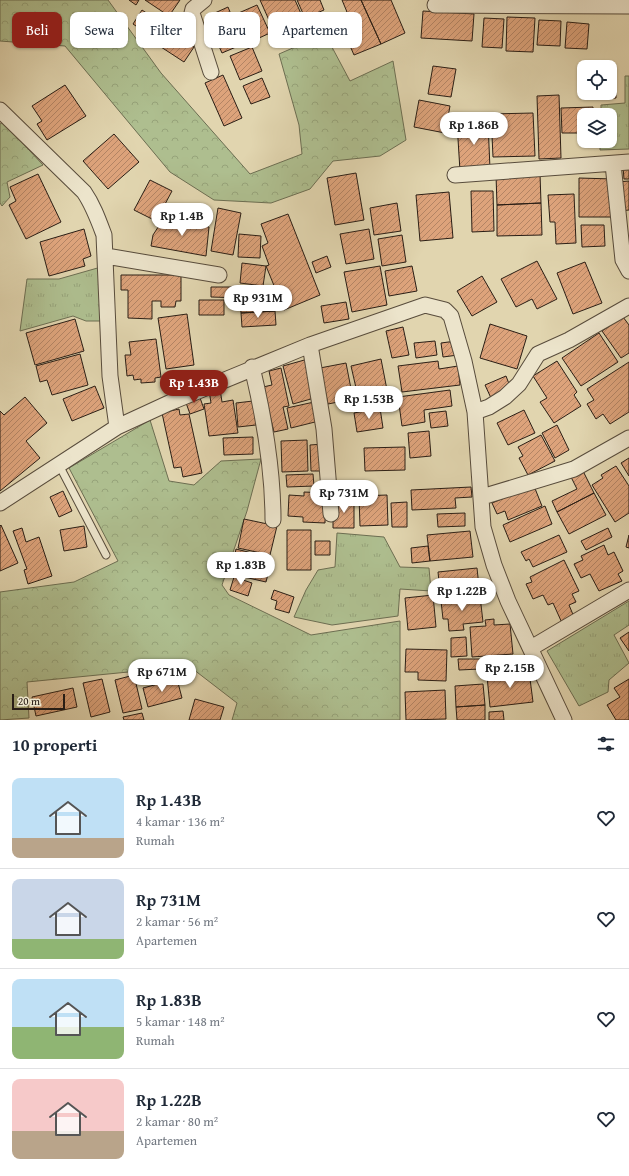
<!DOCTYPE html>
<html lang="id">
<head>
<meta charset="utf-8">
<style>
  body { margin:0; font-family:"Gentium Book Plus",serif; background:#f6f6f7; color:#1f2937; height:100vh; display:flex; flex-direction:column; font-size:15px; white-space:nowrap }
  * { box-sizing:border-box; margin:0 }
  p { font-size:13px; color:#747a83 }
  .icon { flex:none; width:22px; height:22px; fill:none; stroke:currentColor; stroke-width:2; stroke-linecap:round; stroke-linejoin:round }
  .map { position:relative; height:720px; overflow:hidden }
  .sheet { display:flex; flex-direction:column; background:#fff; flex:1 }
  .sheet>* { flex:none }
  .hud { position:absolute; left:12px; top:12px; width:400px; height:36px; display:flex; gap:8px }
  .controls { position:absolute; left:577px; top:60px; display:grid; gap:8px }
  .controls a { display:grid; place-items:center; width:40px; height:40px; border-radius:8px; background:#fff; box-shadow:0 1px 3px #0004; font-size:20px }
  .scale { position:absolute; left:12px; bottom:10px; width:53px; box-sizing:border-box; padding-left:4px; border:2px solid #2a1e15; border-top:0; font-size:11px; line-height:14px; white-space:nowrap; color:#2a1e15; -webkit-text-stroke:3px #ece4cb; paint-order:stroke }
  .price { position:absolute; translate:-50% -34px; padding:0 9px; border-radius:14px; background:#fff; color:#222; font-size:13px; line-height:26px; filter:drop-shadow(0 1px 2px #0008) }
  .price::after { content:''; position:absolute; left:50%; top:24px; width:12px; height:9px; margin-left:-6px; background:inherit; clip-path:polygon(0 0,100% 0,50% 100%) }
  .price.active { background:#8f2418; color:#fff }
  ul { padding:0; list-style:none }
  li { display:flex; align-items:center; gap:12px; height:100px; padding:0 12px }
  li+li { border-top:1px solid #e0e1e3 }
  li span { display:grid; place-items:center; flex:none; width:112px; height:80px; border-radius:8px; color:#555 }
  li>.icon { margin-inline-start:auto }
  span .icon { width:48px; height:48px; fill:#fffc; stroke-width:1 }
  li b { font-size:17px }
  h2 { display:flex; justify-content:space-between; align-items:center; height:48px; padding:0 12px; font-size:17px }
  .chip { padding:0 14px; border-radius:8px; background:#fff; box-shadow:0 1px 3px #0004; font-size:14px; line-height:36px }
  .chip.active { background:#8f2418; color:#fff }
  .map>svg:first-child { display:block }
</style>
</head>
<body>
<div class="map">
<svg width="629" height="720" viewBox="0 0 629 720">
  <defs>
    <pattern id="grass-tufts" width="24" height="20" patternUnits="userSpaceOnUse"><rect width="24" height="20" fill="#aebe8f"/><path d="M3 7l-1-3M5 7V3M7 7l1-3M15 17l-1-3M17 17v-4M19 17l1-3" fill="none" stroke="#96a37a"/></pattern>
    <pattern id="forest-crowns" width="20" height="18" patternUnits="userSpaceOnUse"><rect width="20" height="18" fill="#aebe8f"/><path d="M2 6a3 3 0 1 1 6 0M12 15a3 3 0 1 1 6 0" fill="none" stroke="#96a37a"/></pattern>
    <pattern id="building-hatch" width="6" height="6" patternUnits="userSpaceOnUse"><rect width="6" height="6" fill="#dda37b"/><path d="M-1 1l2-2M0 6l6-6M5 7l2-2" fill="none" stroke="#b38464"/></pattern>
  </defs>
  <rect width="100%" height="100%" fill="#e1d5af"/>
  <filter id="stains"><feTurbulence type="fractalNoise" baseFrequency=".005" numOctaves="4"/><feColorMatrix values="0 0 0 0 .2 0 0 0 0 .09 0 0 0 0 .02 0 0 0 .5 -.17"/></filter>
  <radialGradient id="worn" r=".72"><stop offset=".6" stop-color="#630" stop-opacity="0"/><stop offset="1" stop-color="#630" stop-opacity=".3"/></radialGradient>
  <path fill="url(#grass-tufts)" stroke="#6c6e52" d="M625,76H629V149L600,150V141H610V115H601V105L625,103Z
    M101,267L103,321H86L73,316L20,331L27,279H59Z
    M337,533L384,537L400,567L429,568L431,591L400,589L398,616L332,625L294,617L306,590L318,570L335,567Z
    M629,601V625L614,635L629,663L609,680L608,692L579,706L547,651Z"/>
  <path fill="url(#forest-crowns)" stroke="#6c6e52" d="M0,0H108L161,73L250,174L302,154L299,125L279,54L325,34L350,81L393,61L406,140L380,156L333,161L310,189L271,203L214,200L170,172L65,46L0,41Z
    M3,122L43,165L7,182L10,197L2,206L0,203V124Z
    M150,420L169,481L194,485L221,461L261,459L247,511L222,585L229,595L311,635L400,621V720H232L237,703L189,666L27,682L29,718L0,720V592L74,582L118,561L69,468Z"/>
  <path fill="url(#building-hatch)" stroke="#2a1e15" d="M129,0H139L136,5Z
    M145,0H180L169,16Z
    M260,0H295L310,34L281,47Z
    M297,0H320L324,10L305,18Z
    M342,0H361L381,44L354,55L337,16L347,12Z
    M361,0H391L405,33L381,44Z
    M257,5L270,33L248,43L234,15Z
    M228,7L243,44L222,53L206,17Z
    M142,10L166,26L157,40L133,24Z
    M423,11L474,14L472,41L421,38Z
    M507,17L535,18L533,52L506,51Z
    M484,18L504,19L502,48L482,47Z
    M539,20L561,21L560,46L537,45Z
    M567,22L589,24L587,49L565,48Z
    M171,32L194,47L184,62L161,47Z
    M252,47L262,71L240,80L230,56Z
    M433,66L456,69L451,97L428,94Z
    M610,69H616V98L593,99V93H610Z
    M223,75L242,118L224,126L205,83Z
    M262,78L270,97L251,104L243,86Z
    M65,85L86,116L47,140L37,124L42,121L32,106Z
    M559,95L561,158L539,159L537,96Z
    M419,100L450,106L445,133L414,127Z
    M593,107V115H584V133H562L561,108Z
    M533,113L535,156L493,157L491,114Z
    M488,122L490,169L460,171L457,123Z
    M114,134L139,162L108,189L83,161Z
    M629,166V179H624L623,167Z
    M356,173L364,220L335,225L327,178Z
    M38,174L61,222L26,239L9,205L16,201L10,187Z
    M540,174L541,203L497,205L496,175Z
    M579,178L613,179V217H579Z
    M150,180L172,191L156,221L134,210Z
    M629,181V210L620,211L618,182Z
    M471,191H493L494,231L472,232Z
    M449,192L453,238L420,241L416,195Z
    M574,194L576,243L556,244L555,222H550L548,195Z
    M397,203L401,231L374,235L370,208Z
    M541,203L542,235L497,236V205Z
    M218,208L241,213L233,255L211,251Z
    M288,214L320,295L284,310L266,266L269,265L262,246L268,243L261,224Z
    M164,218L209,227L206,256L151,246L153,235Z
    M581,225H604L605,246L582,247Z
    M84,229L91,256L83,259L85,266L49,276L40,242Z
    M369,229L374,259L346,264L340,234Z
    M239,234L261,236L260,258L238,257Z
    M402,235L406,262L382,266L378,239Z
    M327,256L331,267L316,273L312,262Z
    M537,261L557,299L537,309L532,299L516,307L501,279Z
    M585,262L602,303L573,314L557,273Z
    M242,263L266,266L263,286L240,283Z
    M380,266L387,305L352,312L344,272Z
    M412,266L417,291L389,296L385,271Z
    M121,275H181V301H176L175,307H161V301H152V319L128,318V290H121Z
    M482,276L497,302L472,316L457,291Z
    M211,287H245V298L211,297Z
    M274,298L275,311L241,313L240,300Z
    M199,300H224V315H199Z
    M346,302L349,319L324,323L321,306Z
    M275,311L276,325L242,327L241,313Z
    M187,314L194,365L166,369L158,318Z
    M623,317L629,325V353L621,358L602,331Z
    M75,319L84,351L35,365L26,333Z
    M490,324L527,336L517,369L480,358Z
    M403,327L409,355L392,358L386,331Z
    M599,333L618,362L581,386L562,358Z
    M156,339L161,377L155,378V382L141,383V379L134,380L133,375L127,376L125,355H131L129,342Z
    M435,341L437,355L416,358L414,343Z
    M456,341L458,355L443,357L441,343Z
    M80,354L88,385L52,395L47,380L40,382L36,366Z
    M308,359L318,397L293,404L283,366Z
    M381,359L388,395L359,401L351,366Z
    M438,361L439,369L458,366L460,385L402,392L398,366Z
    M557,361L577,392L574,395L581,406L554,423L540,402L547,398L533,376Z
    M629,362V412L610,424L603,414L596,419L587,404L594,400L587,389Z
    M346,363L353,399L328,404L320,368Z
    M281,368L289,406L283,407L288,429L274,432L263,387L272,385L269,371Z
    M506,376L511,389L491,398L485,385Z
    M95,386L104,408L72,421L63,399Z
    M220,389L222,402L233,400L238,433L209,436L204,404L211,403L209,390Z
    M450,390L452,406L424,410L425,422L402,426L398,397Z
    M199,395L204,409L190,414L185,400Z
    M25,397L47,423L26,441L40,458L0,491V411L4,415Z
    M253,401L256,425L238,427L236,403Z
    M314,402L319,421L291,428L287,408Z
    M380,408L383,428L357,432L354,413Z
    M179,409L180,415L189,414L202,473L183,477L181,467L174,468L162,413Z
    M524,410L535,433L508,445L497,423Z
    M446,411L448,426L431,428L429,413Z
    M557,425L569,450L555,458L542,433Z
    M429,431L431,456L410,458L408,433Z
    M541,435L555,461L528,475L519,458L523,456L518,447Z
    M253,437V454L224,455L223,438Z
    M307,440L308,471L282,472L281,441Z
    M323,444V471H311L310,445Z
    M405,447V470L365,471L364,448Z
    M629,458V476L621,463Z
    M616,466L629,486V513L615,522L592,485L603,478L601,475Z
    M582,469L594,493L557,512L552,501L577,489L570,475Z
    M313,474L314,486L287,487L286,475Z
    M534,486L542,506L508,520L505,511L497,514L492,503Z
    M471,487L472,497L455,498L456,508L412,510L411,490Z
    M63,491L72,511L59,517L50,497Z
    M304,492L326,493L325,523L303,522V517L288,516L289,495L304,496Z
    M594,493L606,515L569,534L557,512Z
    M387,495L388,525L360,526L359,496Z
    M333,499H354V528H333Z
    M407,502V527H392L391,503Z
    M545,506L552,524L510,542L503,525Z
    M465,513V526L438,527L437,514Z
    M244,519L277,526L270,555L238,548Z
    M1,525L18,563L0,571V526Z
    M84,526L87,547L64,551L60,530Z
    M22,528L26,542L39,537L52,576L28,584L24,570L27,569L13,531Z
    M608,528L612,537L586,550L581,541Z
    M287,530H311V570H287Z
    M470,531L473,557L430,561L427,535Z
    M559,535L567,552L533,567L529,559L526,561L521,552Z
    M629,535V548L626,547Z
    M315,541H330V555H315Z
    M604,545L608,555L614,552L623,571L618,574L622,581L599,591L590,574L581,578L574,564L583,560L581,556Z
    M428,546L430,561L412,563L411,548Z
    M236,549L272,558L266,582L231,574Z
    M564,560L579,591L572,594L576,602L569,605L574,617L562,623L553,603L548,605L543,595L533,599L526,584L532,582L530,577Z
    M477,568L480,596L441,601L438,572Z
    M234,577L252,583L248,596L230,590Z
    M274,590L294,597L289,613L275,609L277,601L271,599Z
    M433,595L436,627L408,630L405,598Z
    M480,596L483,622L463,624L464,630L449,631L448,619H443L441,601Z
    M494,619V625L510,624L513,654L472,657L470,627L486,626L485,620Z
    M629,632V651L620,638Z
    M466,637L467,656L451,657V638Z
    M406,649L447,650L446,681L418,680V672H405Z
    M458,659H480V669L459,670Z
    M529,671L533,702L490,707L487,676Z
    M134,675L142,709L123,713L115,680Z
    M102,679L110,712L91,717L83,683Z
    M177,679L182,698L148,707L143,688Z
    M629,679V720H616L607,705L620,697L614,688Z
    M483,684L485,705L456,707L455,686Z
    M73,688L77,707L36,716L32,697Z
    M445,690L446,719L406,720L405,692Z
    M195,699L224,707L220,720H189Z
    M485,705V720H457L456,707Z
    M503,711L504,720H489V712Z
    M142,713L144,720H124L123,717Z"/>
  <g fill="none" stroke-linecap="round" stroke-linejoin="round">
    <defs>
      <path id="lane" d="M59,465L106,555"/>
      <path id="street" d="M204,0L193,9L192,13L211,72
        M435,5L629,6
        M0,110L84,192C93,205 98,219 104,235L110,376L117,427
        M613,164L623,260L629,271
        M455,175L629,162
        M106,256L219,275
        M310,345L324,429L331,514
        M252,367C264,417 273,468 273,520
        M475,412L489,407L505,397L519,384L538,354L569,340L629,306
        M482,497L574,469L629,438
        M0,503L117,427L169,403L310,345L425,305L445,310L451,316L464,361L475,412L483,527L494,565L508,601L564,720
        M531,648L629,590"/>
    </defs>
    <use href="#lane" stroke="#584c3c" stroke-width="9"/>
    <use href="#street" stroke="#584c3c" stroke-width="17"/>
    <use href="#lane" stroke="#ece4cb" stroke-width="7"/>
    <use href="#street" stroke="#ece4cb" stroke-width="15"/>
  </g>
  <rect width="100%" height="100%" filter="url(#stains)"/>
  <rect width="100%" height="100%" fill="url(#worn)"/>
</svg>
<div class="controls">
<a><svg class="icon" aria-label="locate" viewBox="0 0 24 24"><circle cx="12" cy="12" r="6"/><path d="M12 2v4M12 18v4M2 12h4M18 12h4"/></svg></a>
<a><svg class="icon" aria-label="layers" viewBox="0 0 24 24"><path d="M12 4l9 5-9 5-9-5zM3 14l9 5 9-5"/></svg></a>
</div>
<div class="scale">20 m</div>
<b class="price" style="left:474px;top:146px">Rp 1.86B</b>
<b class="price" style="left:182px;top:237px">Rp 1.4B</b>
<b class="price" style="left:258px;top:319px">Rp 931M</b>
<b class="price active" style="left:194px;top:404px">Rp 1.43B</b>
<b class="price" style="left:369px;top:420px">Rp 1.53B</b>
<b class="price" style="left:344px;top:514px">Rp 731M</b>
<b class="price" style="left:241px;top:586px">Rp 1.83B</b>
<b class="price" style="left:462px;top:612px">Rp 1.22B</b>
<b class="price" style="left:510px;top:689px">Rp 2.15B</b>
<b class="price" style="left:162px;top:693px">Rp 671M</b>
<div class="hud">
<a class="chip active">Beli</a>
<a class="chip">Sewa</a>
<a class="chip">Filter</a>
<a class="chip">Baru</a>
<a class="chip">Apartemen</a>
</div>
</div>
<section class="sheet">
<h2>10 properti<svg class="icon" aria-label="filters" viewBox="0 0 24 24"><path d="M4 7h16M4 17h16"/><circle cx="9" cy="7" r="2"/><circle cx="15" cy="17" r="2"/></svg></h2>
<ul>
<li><span style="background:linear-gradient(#bfe0f5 75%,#b9a48a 0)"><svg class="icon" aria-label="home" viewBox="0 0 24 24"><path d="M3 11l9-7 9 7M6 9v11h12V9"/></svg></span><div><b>Rp 1.43B</b><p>4 kamar · 136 m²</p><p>Rumah</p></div><svg class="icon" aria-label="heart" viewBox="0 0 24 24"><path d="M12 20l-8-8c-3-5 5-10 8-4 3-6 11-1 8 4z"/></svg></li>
<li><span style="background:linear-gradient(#c9d6e8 75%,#8fb573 0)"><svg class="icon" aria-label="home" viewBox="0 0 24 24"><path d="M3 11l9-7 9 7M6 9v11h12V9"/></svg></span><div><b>Rp 731M</b><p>2 kamar · 56 m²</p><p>Apartemen</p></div><svg class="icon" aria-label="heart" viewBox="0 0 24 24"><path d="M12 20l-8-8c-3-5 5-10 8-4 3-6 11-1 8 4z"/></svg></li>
<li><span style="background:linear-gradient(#bfe0f5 60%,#8fb573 0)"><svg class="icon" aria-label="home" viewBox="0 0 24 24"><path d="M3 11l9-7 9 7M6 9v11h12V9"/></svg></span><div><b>Rp 1.83B</b><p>5 kamar · 148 m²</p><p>Rumah</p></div><svg class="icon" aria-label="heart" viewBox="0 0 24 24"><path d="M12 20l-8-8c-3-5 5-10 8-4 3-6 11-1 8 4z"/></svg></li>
<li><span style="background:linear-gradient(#f6c9c9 65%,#b9a48a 0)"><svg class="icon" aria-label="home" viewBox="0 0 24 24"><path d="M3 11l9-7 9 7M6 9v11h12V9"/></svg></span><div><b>Rp 1.22B</b><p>2 kamar · 80 m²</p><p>Apartemen</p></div><svg class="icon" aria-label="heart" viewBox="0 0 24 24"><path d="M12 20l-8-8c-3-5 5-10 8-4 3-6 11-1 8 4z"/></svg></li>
</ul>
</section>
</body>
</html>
